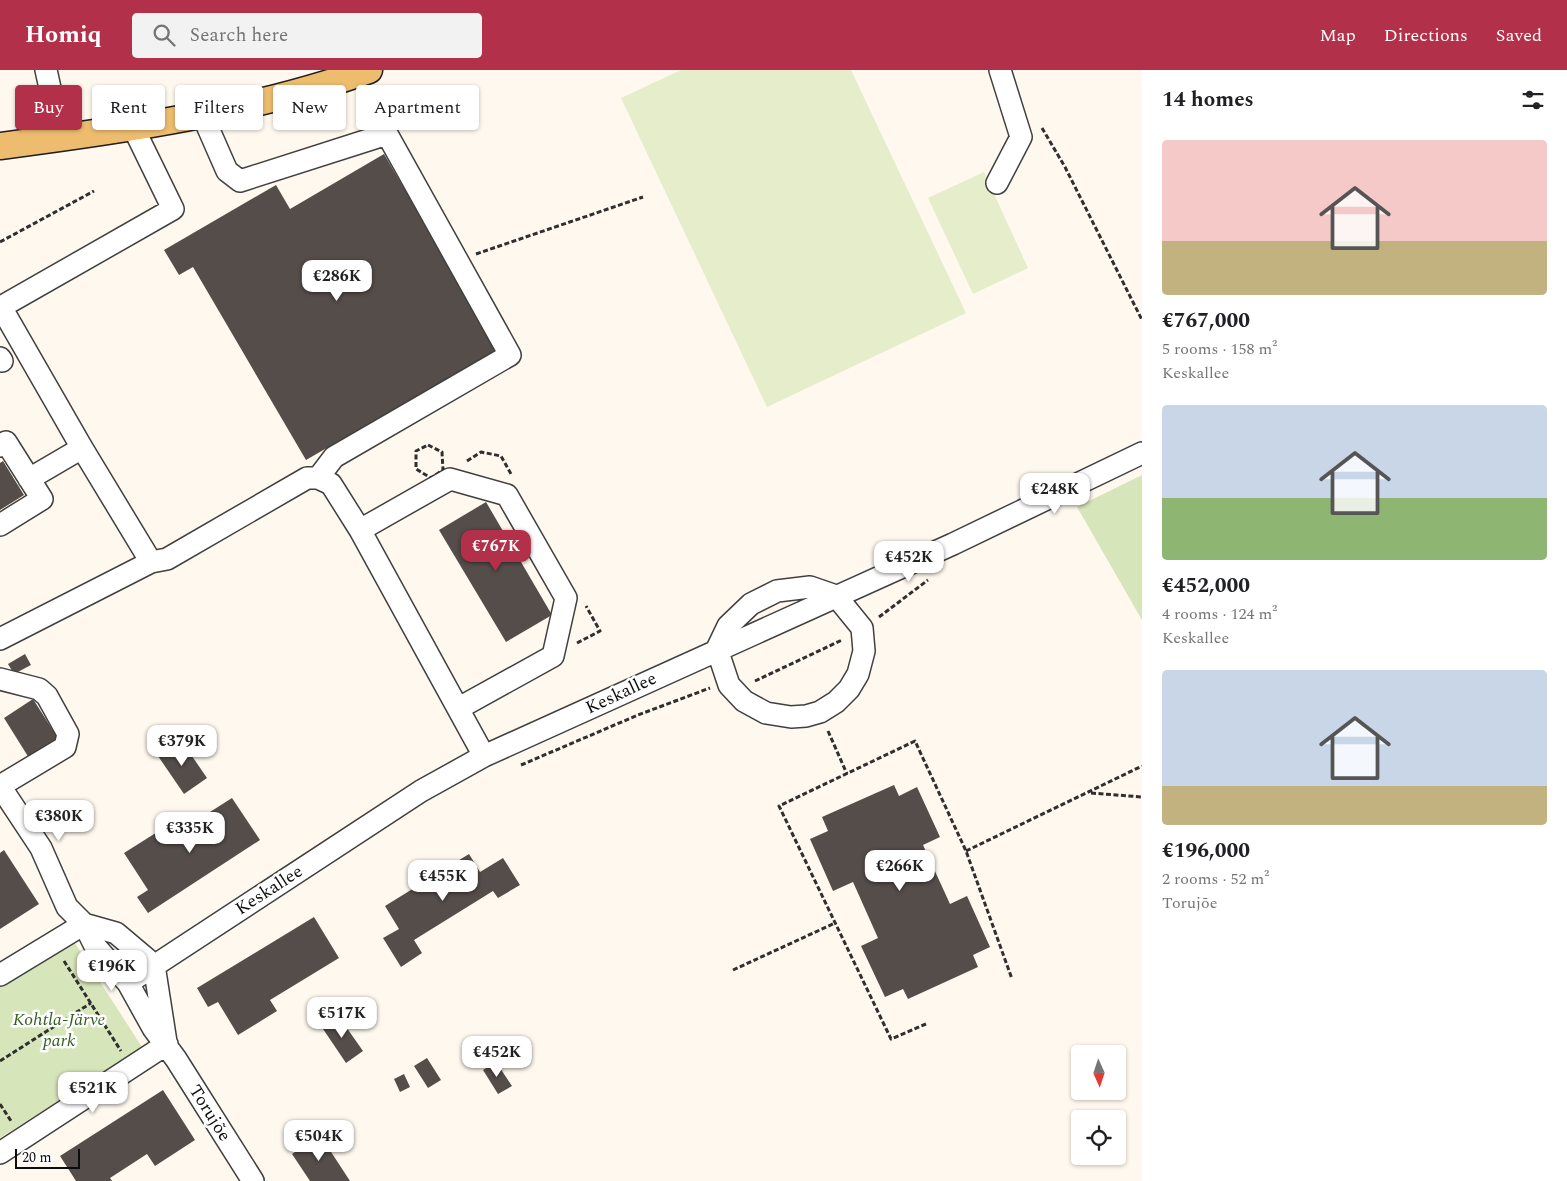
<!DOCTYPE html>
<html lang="en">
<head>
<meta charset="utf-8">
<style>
  body { margin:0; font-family:Spectral,serif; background:#f2f2f2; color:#202124; height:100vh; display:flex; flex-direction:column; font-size:19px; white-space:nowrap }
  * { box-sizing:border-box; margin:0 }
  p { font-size:16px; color:#757577 }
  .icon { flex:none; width:28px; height:28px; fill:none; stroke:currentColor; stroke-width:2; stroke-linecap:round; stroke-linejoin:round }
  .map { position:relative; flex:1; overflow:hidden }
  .drawer { display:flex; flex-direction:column; background:#fff; width:425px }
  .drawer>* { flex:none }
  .hud { position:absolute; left:15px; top:15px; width:475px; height:45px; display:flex; gap:10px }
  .needle { width:32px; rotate:177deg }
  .buttons { position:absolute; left:1071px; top:975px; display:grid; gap:10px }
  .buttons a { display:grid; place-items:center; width:55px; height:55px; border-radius:5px; background:#fff; box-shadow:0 1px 4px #0004; font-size:25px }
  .scale { position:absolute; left:15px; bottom:12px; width:65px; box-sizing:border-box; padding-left:5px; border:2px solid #0d0d0d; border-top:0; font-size:14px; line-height:18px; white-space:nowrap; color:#0d0d0d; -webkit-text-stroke:4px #fff; paint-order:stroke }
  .price { position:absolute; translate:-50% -42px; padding:0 11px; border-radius:10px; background:#fff; color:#222; font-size:16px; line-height:32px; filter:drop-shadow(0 1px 2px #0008) }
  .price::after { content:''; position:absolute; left:50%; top:30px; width:15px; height:11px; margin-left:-8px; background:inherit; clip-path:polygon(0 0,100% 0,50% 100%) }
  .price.on { background:#b23049; color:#fff }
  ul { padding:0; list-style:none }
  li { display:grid; align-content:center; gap:10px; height:265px; padding:0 20px }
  li span { display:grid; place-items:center; height:155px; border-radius:5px; color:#555 }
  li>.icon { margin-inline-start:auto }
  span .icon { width:90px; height:90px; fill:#fffc; stroke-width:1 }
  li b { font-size:21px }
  h2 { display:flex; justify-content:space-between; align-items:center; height:60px; padding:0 20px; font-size:21px }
  .pill { padding:0 18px; border-radius:5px; background:#fff; box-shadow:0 1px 4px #0004; font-size:18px; line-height:45px }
  .pill.on { background:#b23049; color:#fff }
  header { display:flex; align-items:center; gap:30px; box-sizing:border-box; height:70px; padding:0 25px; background:#b23049; color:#fff }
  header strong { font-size:24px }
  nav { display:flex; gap:28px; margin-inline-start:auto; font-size:18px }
  .search { width:350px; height:45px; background:#f2f2f2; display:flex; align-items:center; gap:12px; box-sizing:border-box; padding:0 18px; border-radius:5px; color:#757577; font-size:19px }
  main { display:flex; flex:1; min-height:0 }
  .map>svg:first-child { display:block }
</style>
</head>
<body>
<header>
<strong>Homiq</strong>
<div class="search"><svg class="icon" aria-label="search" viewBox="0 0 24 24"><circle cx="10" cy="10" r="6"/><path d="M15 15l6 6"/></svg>Search here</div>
<nav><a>Map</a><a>Directions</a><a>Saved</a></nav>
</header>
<main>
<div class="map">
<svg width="1142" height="1111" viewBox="0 0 1142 1111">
  <rect width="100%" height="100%" fill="#fef8ee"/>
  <path fill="#d7e5ba" d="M1142,405V550L1077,437Z
    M73,870L142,977L0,1068V916Z"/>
  <path fill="#e6edcb" d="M681,0H851L966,243L767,337L621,28Z
    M984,102L1028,198L973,224L928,128Z"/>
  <path fill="#554d4a" d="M384,84L498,279L306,390L193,197L179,205L164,180L276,115L290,139Z
    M3,391L24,425L0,440V393Z
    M486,432L552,545L506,572L439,460Z
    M25,584L31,595L14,604L8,594Z
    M33,629L59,670L29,688L4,648Z
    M181,670L207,708L184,724L158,686Z
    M894,715L899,726L917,717L940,767L923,775L950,834L967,826L990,877L973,885L978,897L908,929L903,919L885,927L861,876L878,868L853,812L833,821L810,769L828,761L822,747Z
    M232,728L260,770L148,843L137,827L148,820L124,783L162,759L172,773L213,747L210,742Z
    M4,780L39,834L0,859V783Z
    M469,784L480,802L503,788L520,815L498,828L493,821L414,870L422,883L401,897L383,868L399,859L385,836Z
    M314,847L339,888L270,930L277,941L238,965L218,932L208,937L197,918Z
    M337,944L363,981L346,993L321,956Z
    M427,988L441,1010L428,1018L414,996Z
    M496,992L512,1016L498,1024L483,1000Z
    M404,1004L410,1017L400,1022L394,1009Z
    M163,1020L195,1070L155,1096L147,1084L110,1108L112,1111H76L60,1086Z
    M320,1065L350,1111H310L292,1084Z"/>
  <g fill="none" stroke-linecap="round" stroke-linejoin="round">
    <defs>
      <path id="minor" d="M46,0L61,68
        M202,44L227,101L240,111L387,64L510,285L334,387L318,408
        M997,113L1021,67L1000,0
        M0,288L2,291
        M0,376L6,372L42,429L0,455
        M29,409L82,378
        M360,460L450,409L507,425L566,528L553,586L459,638
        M151,492L167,489L307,408H318L331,414L360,460L484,686
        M810,517L836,526L862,558L864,581L858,604L849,619L836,632L820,642L806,646L791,647L766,643L744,631L729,615L717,579L728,556L751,534L777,521Z
        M0,569L151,492L82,378L1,237L173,139L133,57
        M0,609L39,619L47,626L68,664L65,677L0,716L41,778L67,837L84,854L95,876L128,913L153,958L176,989L253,1111
        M84,854L116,863L154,895L166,972
        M0,905L84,854
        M128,913L421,721L484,686L953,474L1142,383
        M0,1083L167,974"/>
      <path id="major" d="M0,76C124,60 250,42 369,0"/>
    </defs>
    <use href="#minor" stroke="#404040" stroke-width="24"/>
    <use href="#major" stroke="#1e1e1e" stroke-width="29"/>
    <path stroke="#2f2f2f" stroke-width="3" stroke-dasharray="5 2.5" stroke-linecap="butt" d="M1042,58L1065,97L1142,250
      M0,172L94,121
      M476,184L643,127
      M428,375L442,382L443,400L431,408L416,399V381Z
      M467,391L481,382L501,386L511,404
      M879,547L928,510
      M577,573L600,561L586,536
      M755,611L842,570
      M828,661L847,704
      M521,695L638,645L710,618
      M1091,723L1142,727
      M966,781L1142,696
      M64,891L121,981
      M733,900L835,853
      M926,954L891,969L779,736L915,671L966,781L1012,909
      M0,991L91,933
      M0,1034L11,1051"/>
    <use href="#minor" stroke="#fff" stroke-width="21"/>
    <use href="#major" stroke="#eebc6e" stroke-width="26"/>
  </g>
  <g text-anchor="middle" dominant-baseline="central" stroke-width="5" stroke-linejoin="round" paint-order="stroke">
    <g font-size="18" fill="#0d0d0d" stroke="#fff">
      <text transform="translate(621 623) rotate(-25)">Keskallee</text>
      <text transform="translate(269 820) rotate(-33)">Keskallee</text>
      <text transform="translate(210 1043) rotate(58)">Torujõe</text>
    </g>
    <g font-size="18" font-style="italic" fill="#385f22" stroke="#fff">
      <text x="59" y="949">Kohtla-Järve<tspan x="59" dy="21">park</tspan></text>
    </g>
  </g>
</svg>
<div class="buttons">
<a><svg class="needle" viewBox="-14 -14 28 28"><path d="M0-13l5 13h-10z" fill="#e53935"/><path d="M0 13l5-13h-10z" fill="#757577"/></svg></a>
<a><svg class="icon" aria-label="locate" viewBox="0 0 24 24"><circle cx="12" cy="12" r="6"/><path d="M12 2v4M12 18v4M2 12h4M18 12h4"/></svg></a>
</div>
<div class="scale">20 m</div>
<b class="price" style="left:337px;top:232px">€286K</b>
<b class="price" style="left:1055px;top:445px">€248K</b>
<b class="price on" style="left:496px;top:502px">€767K</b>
<b class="price" style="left:909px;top:513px">€452K</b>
<b class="price" style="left:182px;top:697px">€379K</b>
<b class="price" style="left:59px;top:772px">€380K</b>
<b class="price" style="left:190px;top:784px">€335K</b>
<b class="price" style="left:900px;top:822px">€266K</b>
<b class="price" style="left:443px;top:832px">€455K</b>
<b class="price" style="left:112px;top:922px">€196K</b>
<b class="price" style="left:342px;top:969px">€517K</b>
<b class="price" style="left:497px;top:1008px">€452K</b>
<b class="price" style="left:93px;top:1044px">€521K</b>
<b class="price" style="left:319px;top:1092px">€504K</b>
<div class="hud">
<a class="pill on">Buy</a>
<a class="pill">Rent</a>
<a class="pill">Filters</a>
<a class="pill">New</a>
<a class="pill">Apartment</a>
</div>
</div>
<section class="drawer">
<h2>14 homes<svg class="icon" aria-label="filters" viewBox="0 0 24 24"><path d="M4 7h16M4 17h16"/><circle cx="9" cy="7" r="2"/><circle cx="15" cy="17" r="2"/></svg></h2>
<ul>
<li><span style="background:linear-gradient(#f6c9c9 65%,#c2b280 0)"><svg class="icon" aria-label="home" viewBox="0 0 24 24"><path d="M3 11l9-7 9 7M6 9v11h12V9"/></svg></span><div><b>€767,000</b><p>5 rooms · 158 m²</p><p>Keskallee</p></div></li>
<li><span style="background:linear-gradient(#c9d6e8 60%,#8fb573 0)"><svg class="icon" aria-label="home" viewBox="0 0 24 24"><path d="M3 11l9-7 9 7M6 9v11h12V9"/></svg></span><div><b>€452,000</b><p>4 rooms · 124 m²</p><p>Keskallee</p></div></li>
<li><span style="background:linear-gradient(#c9d6e8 75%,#c2b280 0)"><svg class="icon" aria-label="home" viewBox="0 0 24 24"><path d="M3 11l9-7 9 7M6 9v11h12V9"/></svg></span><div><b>€196,000</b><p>2 rooms · 52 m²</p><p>Torujõe</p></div></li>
</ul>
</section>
</main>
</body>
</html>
